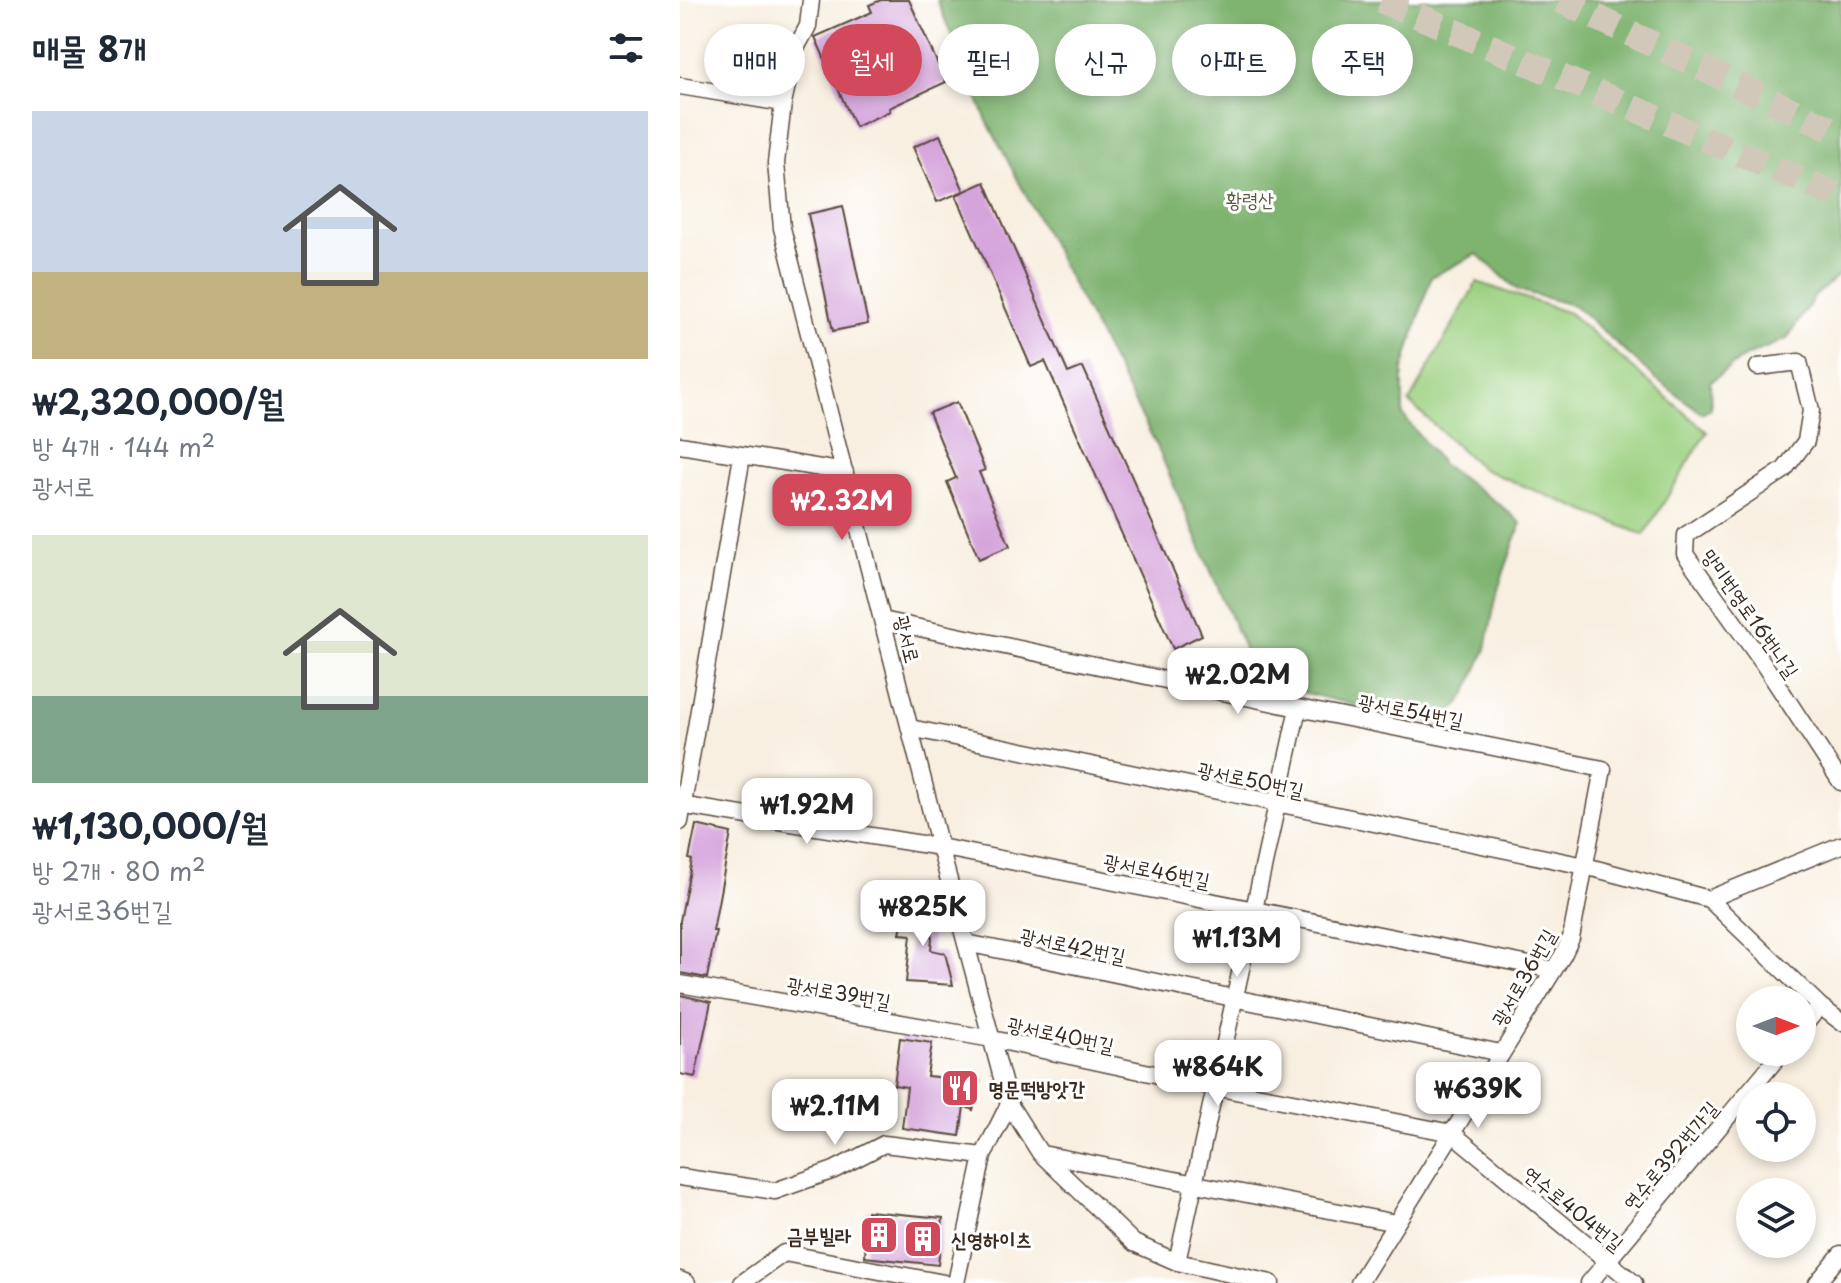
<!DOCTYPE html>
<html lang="ko">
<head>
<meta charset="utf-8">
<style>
  body { margin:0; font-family:"Playpen Sans","Poor Story",sans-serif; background:#f2f2f3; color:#1f2937; height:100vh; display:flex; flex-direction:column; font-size:30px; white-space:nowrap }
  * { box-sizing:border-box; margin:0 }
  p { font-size:26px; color:#747a83 }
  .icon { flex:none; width:44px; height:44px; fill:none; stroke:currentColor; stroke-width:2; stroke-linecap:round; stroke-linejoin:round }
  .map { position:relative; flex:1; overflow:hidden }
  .drawer { display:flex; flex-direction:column; background:#fff; width:680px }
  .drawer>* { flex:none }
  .banner { position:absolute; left:24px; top:24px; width:760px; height:72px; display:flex; gap:16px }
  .needle { width:52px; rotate:90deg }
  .buttons { position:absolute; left:1056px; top:986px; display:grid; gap:16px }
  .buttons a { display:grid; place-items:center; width:80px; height:80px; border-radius:50%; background:#fff; box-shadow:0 4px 12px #0003; font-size:40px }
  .price { position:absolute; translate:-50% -68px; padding:0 18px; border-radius:16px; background:#fff; color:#222; font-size:26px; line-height:52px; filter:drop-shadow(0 2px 4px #0008) }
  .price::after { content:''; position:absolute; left:50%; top:48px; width:24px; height:18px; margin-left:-12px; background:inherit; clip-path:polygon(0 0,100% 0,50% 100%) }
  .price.current { background:#d1495b; color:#fff }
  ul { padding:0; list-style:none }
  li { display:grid; align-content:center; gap:16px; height:424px; padding:0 32px }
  li span { display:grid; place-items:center; height:248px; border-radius:0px; color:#555 }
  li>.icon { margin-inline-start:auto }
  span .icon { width:144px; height:144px; fill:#fffc; stroke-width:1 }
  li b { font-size:34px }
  h2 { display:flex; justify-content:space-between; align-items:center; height:96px; padding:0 32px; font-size:34px }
  .chip { padding:0 28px; border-radius:36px; background:#fff; box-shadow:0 4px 12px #0003; font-size:28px; line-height:72px }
  .chip.current { background:#d1495b; color:#fff }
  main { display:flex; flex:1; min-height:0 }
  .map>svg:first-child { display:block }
</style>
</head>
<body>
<main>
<section class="drawer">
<h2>매물 8개<svg class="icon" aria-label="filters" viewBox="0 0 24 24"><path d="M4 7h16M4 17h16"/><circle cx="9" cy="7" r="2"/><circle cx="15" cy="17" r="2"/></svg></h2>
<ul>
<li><span style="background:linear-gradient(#c9d6e8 65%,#c2b280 0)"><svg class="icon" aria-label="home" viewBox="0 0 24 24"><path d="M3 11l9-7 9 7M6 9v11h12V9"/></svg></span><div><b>₩2,320,000/월</b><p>방 4개 · 144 m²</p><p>광서로</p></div></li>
<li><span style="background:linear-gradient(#dfe7d0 65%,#7fa58c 0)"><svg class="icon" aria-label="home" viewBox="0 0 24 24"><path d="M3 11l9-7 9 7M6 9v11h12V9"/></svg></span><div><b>₩1,130,000/월</b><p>방 2개 · 80 m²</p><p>광서로36번길</p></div></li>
</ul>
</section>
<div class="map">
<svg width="1161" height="1283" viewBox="0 0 1161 1283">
  <rect width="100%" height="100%" fill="#fff"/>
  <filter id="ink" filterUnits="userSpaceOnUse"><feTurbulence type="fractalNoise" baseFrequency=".0125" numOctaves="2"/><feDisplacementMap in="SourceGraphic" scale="16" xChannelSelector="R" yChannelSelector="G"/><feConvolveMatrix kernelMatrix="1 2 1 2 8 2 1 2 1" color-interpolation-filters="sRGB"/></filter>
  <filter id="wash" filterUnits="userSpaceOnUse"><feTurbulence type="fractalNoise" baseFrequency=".006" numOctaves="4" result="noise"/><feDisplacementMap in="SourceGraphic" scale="32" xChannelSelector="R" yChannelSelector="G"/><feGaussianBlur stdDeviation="1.8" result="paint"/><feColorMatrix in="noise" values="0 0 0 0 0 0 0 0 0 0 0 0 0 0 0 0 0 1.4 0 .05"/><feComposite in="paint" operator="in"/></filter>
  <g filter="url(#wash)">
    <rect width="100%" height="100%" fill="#f8efe0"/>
    <path fill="#9dd182" stroke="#6c7e50" stroke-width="2" d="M797,282L889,313L1027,432L964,535L802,469L729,402Z"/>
    <path fill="#7eb370" stroke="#5c6e47" stroke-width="2" d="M257,0H1161V273L1135,296L1107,339L1064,357L1030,382L1031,409L1022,413L975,378L895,306L838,290L797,254L751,277L723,370V415L763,465L819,504L841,523L817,592L806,649L786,694L761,726L629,694L576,676L477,446L307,121Z"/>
    <g id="blocks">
      <path fill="#d5a4db" d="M201,0H229L266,82L209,108L210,111L175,127L135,37L192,12L189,5Z
        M260,135L284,191L257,202L233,147Z
        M305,182L388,373L403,367L522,635L493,649L365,361L351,367L276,195Z
        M163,206L188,324L153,331L128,214Z
        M277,402L305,470L299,472L330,546L299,559L267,482L276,478L249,413Z
        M16,825L51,833L33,931H36L27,978L0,973V921L12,860L9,859Z
        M226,901L254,912L251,950L265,953L273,985L226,982L231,935L220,934Z
        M0,995L31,1002L15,1077L0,1074Z
        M220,1038L252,1043L247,1076L300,1081L293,1110L284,1106L280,1136L222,1128L227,1087L214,1085Z
        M187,1211L263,1218L258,1265L185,1257Z"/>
    </g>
  </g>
  <g filter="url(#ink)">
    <use href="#blocks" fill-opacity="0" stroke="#57483b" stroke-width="2"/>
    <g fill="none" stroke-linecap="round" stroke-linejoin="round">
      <path stroke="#d2c8b9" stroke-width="26" stroke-dasharray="26 13" stroke-linecap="butt" d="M701,0L1161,197
        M880,0L1161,134"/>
      <defs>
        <path id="minor" d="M131,0L128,26L115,50L103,103L96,163L102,228L260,847L329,1104L360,1153L454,1243L497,1262L591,1283
          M0,86L103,103
          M1078,367L1119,362L1131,410L1126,441L1104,470L1006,535L1005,554L1083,663L1161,782
          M0,445L165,472
          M202,620L618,708L923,769L891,938L883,955L679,1283
          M230,728L905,866L1029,899L1140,1006L1161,1022
          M0,805L260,847L874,970
          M0,822L62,456
          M1029,899L1161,845
          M286,943L821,1053
          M0,984L312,1039L535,1087L772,1133L954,1283
          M1122,1028L1140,1006
          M362,1154L716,1223
          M0,1177L95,1191L154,1170L204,1144L303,1156
          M497,1262L618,708
          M0,1280L7,1283
          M62,1283L104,1253L264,1283
          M276,1283L303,1156L329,1104
          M909,1283L1102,1052
          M1137,1283L1161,1254"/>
      </defs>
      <use href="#minor" stroke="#57483b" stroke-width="19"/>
      <use href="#minor" stroke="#fff" stroke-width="16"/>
    </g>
  </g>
  <defs>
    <symbol id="restaurant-square" viewBox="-11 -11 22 22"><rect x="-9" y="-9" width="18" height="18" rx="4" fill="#d1495b" stroke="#fff"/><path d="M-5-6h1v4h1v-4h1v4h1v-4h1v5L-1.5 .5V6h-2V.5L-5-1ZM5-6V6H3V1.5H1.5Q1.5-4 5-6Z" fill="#fff"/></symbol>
    <symbol id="building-square" viewBox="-11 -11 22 22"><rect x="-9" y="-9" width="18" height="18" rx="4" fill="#d1495b" stroke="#fff"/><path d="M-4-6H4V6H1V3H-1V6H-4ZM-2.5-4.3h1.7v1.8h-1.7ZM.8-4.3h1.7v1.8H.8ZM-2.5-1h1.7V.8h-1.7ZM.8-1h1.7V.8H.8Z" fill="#fff"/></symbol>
  </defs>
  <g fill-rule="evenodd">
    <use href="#restaurant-square" x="258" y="1066" width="44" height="44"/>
    <use href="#building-square" x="177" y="1213" width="44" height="44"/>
    <use href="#building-square" x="221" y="1217" width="44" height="44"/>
  </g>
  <g text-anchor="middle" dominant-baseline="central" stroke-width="6" stroke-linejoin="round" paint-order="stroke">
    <g font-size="20" fill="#585c3c" stroke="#fff">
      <text x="570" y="199">황령산</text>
    </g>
    <g font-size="20" fill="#3b2a1e" stroke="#fff">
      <text transform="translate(1071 613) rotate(55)">망미번영로16번나길</text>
      <text transform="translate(228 639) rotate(76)">광서로</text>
      <text transform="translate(731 710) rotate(11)">광서로54번길</text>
      <text transform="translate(571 779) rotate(12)">광서로50번길</text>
      <text transform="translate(477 870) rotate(11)">광서로46번길</text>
      <text transform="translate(393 945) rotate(12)">광서로42번길</text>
      <text transform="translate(843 977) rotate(-60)">광서로36번길</text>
      <text transform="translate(159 992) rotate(10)">광서로39번길</text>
      <text transform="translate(381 1034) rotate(12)">광서로40번길</text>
      <text transform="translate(990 1155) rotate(-50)">연수로392번가길</text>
      <text transform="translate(894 1208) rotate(39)">연수로404번길</text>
    </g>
    <g font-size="20" font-weight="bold" fill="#3b2a1e" stroke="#fff" text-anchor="start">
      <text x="308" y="1088">명문떡방앗간</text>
      <text x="171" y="1235" text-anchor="end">금부빌라</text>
      <text x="271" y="1239">신영하이츠</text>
    </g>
  </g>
</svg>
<div class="buttons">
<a><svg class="needle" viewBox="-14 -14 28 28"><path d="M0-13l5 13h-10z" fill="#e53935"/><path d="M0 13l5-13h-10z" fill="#747a83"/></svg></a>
<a><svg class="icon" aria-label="locate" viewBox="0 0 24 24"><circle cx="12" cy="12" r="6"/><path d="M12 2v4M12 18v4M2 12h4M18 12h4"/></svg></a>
<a><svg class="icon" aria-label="layers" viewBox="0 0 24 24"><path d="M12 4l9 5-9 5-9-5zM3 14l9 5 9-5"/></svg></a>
</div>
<b class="price current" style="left:162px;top:542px">₩2.32M</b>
<b class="price" style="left:558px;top:716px">₩2.02M</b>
<b class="price" style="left:127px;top:846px">₩1.92M</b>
<b class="price" style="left:243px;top:948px">₩825K</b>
<b class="price" style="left:557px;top:979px">₩1.13M</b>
<b class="price" style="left:538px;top:1108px">₩864K</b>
<b class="price" style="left:798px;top:1130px">₩639K</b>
<b class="price" style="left:155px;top:1147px">₩2.11M</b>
<div class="banner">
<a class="chip">매매</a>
<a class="chip current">월세</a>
<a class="chip">필터</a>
<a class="chip">신규</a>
<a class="chip">아파트</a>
<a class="chip">주택</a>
</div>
</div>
</main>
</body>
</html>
